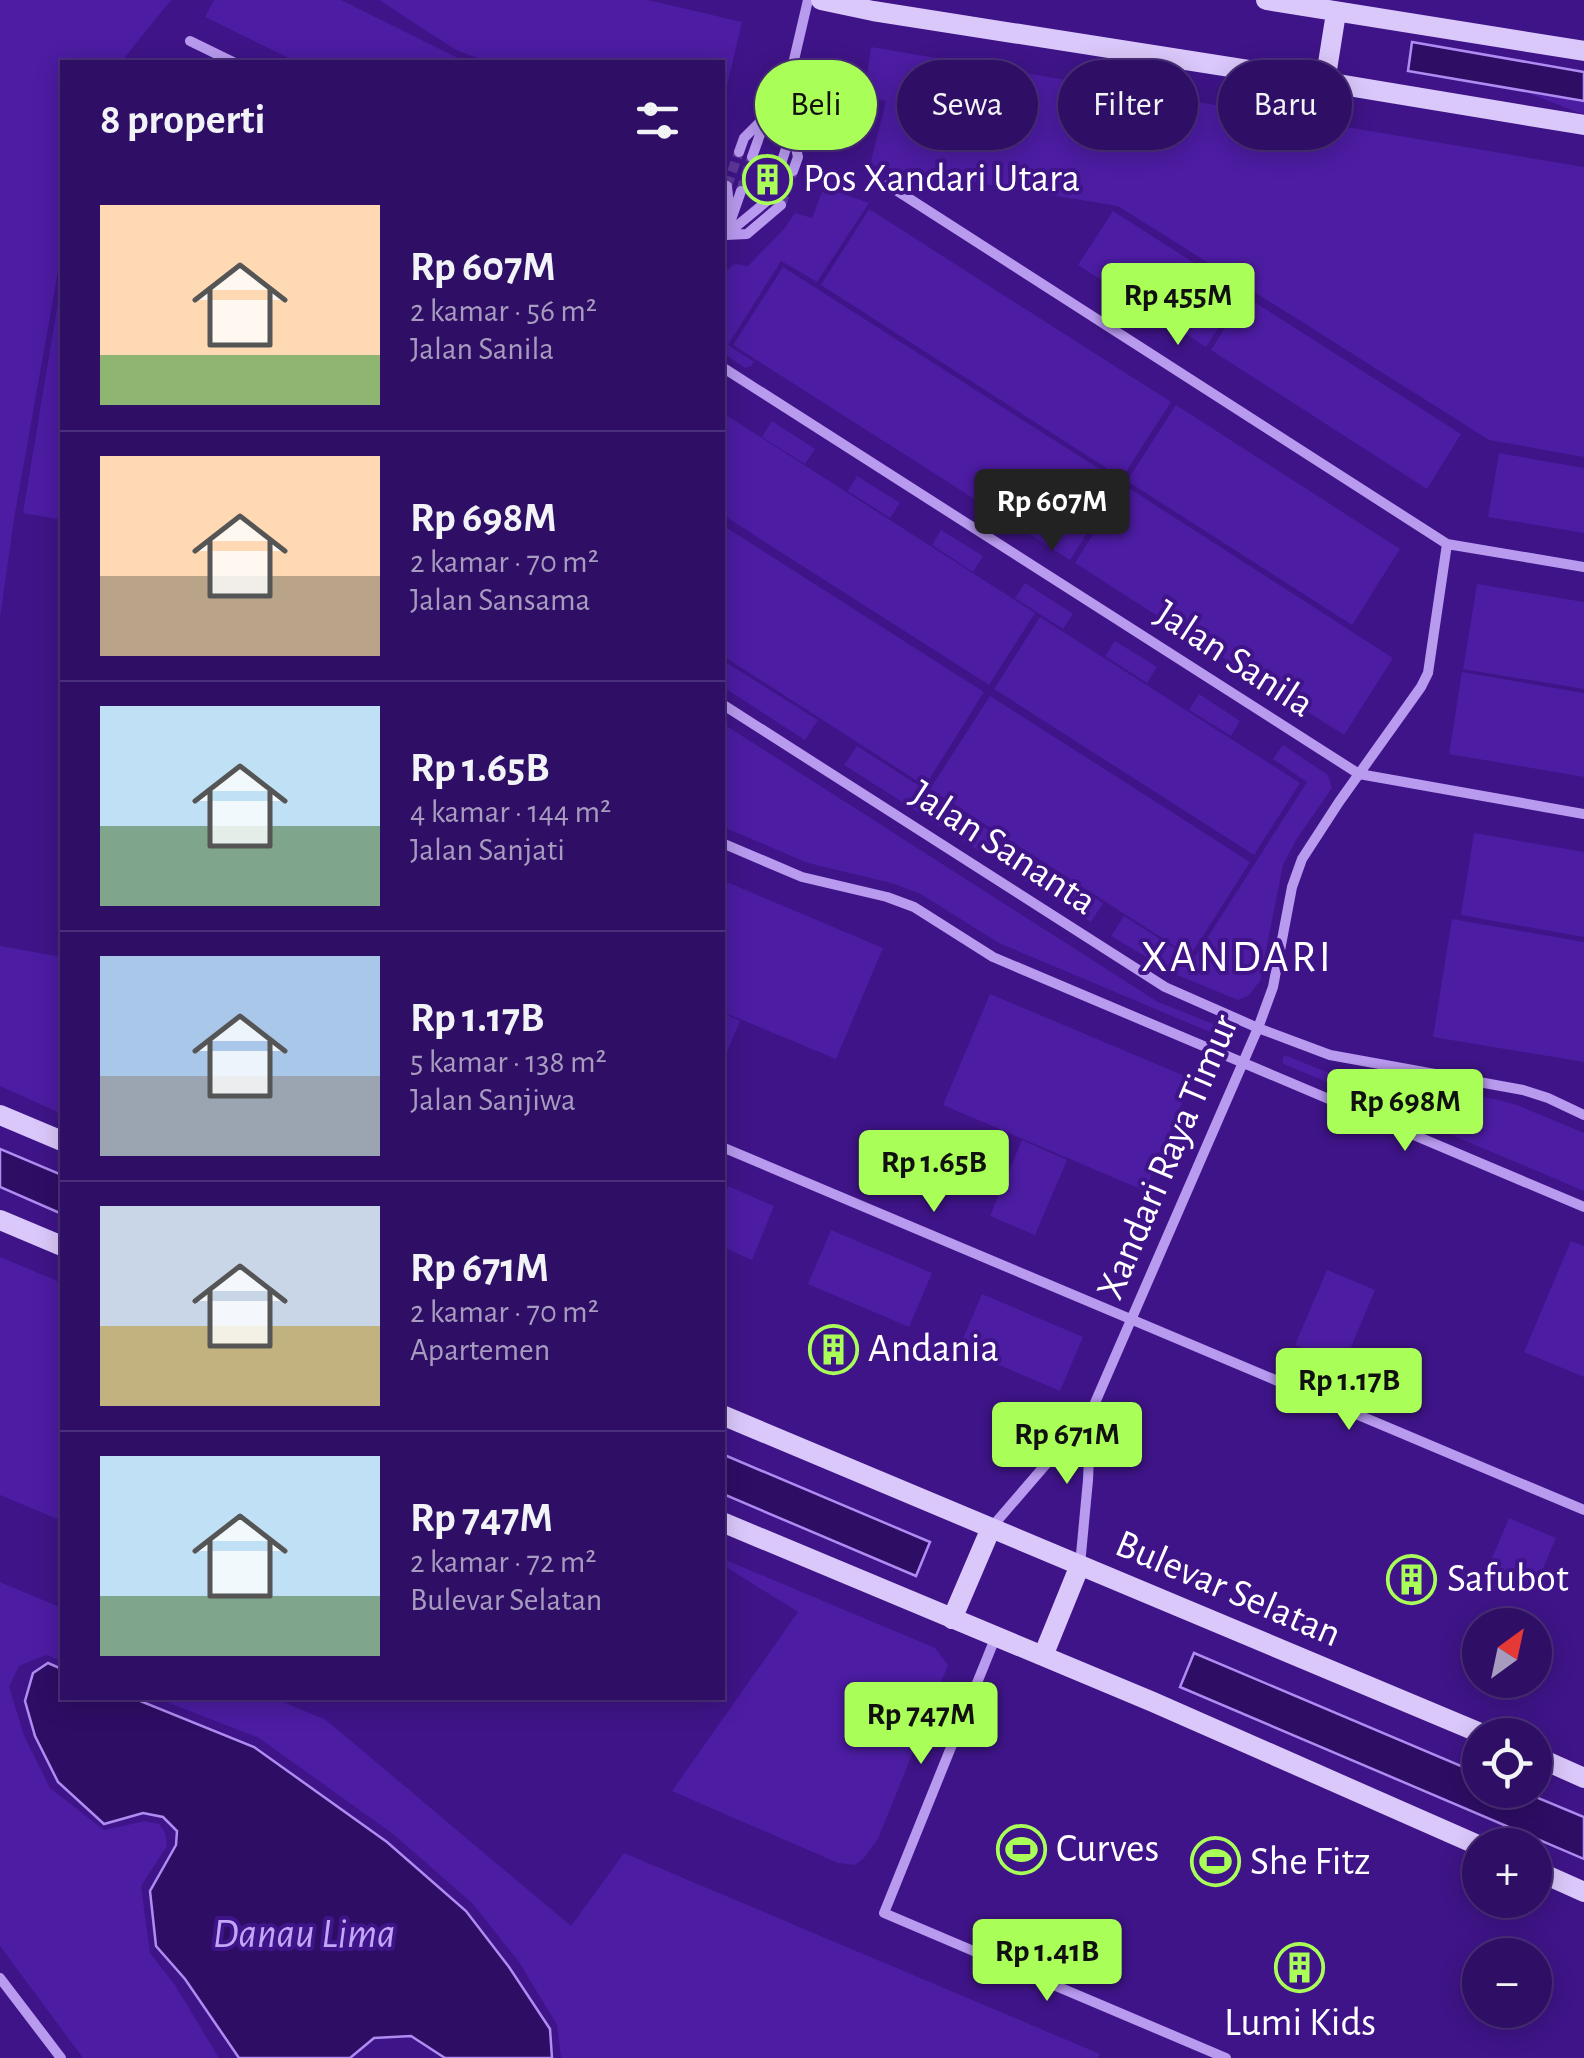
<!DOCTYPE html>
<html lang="id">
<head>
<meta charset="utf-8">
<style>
  body { margin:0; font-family:"Alegreya Sans",sans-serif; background:#37186c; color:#f1f3f6; height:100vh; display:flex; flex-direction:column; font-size:38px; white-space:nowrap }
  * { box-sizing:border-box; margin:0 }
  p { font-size:32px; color:#a79cbf }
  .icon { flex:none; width:55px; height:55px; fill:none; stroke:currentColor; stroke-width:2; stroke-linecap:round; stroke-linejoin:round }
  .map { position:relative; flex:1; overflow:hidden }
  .sheet { position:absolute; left:60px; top:60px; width:665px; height:1640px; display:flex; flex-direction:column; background:#2f0f66; border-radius:0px; box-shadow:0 5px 25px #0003,0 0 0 2px #4a2f7a }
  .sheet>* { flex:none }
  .top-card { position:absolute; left:755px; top:60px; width:678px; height:90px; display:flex; gap:20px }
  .needle { width:65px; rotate:33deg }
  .tools { position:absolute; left:1462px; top:1608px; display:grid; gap:20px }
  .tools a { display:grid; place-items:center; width:90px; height:90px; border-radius:50%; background:#2f0f66; box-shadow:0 5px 25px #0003,0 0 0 2px #4a2f7a; font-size:50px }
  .price { position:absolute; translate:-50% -85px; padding:0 22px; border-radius:10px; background:#a9ff58; color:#111; font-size:32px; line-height:65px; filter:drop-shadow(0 2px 5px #0008) }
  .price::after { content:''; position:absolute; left:50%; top:60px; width:30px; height:22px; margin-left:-15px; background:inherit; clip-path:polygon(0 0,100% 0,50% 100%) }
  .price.active { background:#222; color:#fff }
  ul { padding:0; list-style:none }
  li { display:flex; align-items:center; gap:30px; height:250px; padding:0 40px }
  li+li { border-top:2px solid #4a2f7a }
  li span { display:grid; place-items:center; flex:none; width:280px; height:200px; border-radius:0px; color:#555 }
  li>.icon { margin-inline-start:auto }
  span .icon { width:120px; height:120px; fill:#fffc; stroke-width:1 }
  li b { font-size:42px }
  h2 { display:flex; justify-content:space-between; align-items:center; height:120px; padding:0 40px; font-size:42px }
  .pill { padding:0 35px; border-radius:45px; background:#2f0f66; box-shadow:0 5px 25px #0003,0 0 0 2px #4a2f7a; font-size:35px; line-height:90px }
  .pill.active { background:#a9ff58; color:#111 }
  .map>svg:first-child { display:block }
</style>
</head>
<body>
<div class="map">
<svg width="1584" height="2058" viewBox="0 0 1584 2058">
  <rect width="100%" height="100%" fill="#3f1488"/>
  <path fill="#4c1ca2" d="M0,0H171L121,62H62V249L14,519L0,617Z
    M214,0H341L466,62H297L205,17Z
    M379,0H648L742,22L723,103L722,62H488L456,50Z
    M871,47L1584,167V457L1489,440L1118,206L870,165L886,101L864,97Z
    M1520,90L1584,101V113H1580Z
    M824,187L869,203L817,282L781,261L728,345L754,362L751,366L745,368L723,353V274L734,264L748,266L784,229L795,213L812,218Z
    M869,209L1171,402L1122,478L821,285Z
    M1113,211L1241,293L1206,347L1078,265Z
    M783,267L1120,482L1070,560L733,345Z
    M62,278V520L23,513Z
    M1245,296L1461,434L1427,489L1211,350Z
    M1176,405L1400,549L1352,625L1127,481Z
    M723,413L1035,613L989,685L723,515Z
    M772,421L815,449L805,464L762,437Z
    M1499,453L1584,468V533L1488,517Z
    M857,476L900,503L890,518L848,491Z
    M1124,485L1393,658L1344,735L1075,563Z
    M722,525L984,692L925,786L723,656Z
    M941,530L983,556L973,572L932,545Z
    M1025,583L1073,614L1063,629L1015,598Z
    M1477,584L1584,602V689L1463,669Z
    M1040,617L1300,783L1254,855L994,689Z
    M1115,641L1157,667L1147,683L1105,656Z
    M722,660L818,720L805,740L723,687Z
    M1462,672L1584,693V777L1449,754Z
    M1199,694L1240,721L1231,736L1189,710Z
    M990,696L1250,862L1190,956L930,789Z
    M722,723L1158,1002L1213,1024L1215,1030L1210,1032L999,943L919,893L891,883L808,863L723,827Z
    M1283,745L1328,775L1332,788L1296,840L1283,865L1260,981L1248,996L1238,1000L1175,974L1111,936L1124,916L1193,960L1307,782L1273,759Z
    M857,746L996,835L984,854L844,765Z
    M1474,833L1584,852V937L1461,915Z
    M1037,861L1103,903L1091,922L1024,880Z
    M722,880L883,948L836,1059L723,1012Z
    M1452,919L1584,942V1062L1433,1037Z
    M0,946L62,957V1114L0,1086Z
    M990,994L1192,1079L1145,1191L943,1105Z
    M723,1013L740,1021L723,1061Z
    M1284,1055L1327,1072L1495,1099L1517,1105L1584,1133V1191L1284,1064L1282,1062Z
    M1022,1140L1067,1160L1035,1235L990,1216Z
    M728,1186L774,1206L752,1260L723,1247V1199Z
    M831,1230L932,1273L909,1327L808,1284Z
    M1571,1241L1584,1246V1377L1524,1352Z
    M0,1257L62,1283V1521L0,1495Z
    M1327,1270L1375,1290L1343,1366L1295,1345Z
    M982,1294L1083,1337L1060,1391L959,1348Z
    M1509,1518L1556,1538L1533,1592L1486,1572Z
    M723,1559L935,1648L948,1665L878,1839L864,1858L855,1865L838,1863L672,1791L798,1612L723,1565Z
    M0,1582L62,1608V1661L46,1655L19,1666L9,1687L25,1738L50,1788L104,1830L145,1821L159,1824L165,1832L167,1846L141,1886L150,1953L175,1985L219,2058H83L0,1946Z
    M156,1698H274L326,1720L571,1926L624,1853L1100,2054L1098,2058H561L557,2025L519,1962L473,1904L393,1834L259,1738Z"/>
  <path fill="#2e0d65" stroke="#af8cf2" stroke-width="2.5" d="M1412,42L1584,72V101L1408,71Z
    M0,1149L62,1175V1214L0,1187Z
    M722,1454L930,1542L916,1576L723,1494Z
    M1194,1653L1480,1774V1790H1519L1584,1817V1859L1180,1687Z
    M48,1663L62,1669V1698H133L254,1747L387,1842L466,1911L509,1967L550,2029L552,2058H445L411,2036L374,2038L350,2058H239L185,1979L156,1946L150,1891L176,1845L177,1831L163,1817L143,1813L104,1824L58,1782L35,1736L25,1701L33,1673Z"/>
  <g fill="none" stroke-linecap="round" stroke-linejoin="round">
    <path stroke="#5c379a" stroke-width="10" stroke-dasharray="10 5" stroke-linecap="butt" d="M727,186L739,152
      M741,191L752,157
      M767,201L780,167
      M781,205L793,171"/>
    <path stroke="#b89aef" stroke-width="10" d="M190,41L233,62
      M792,131L798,157L793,171
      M739,152L744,138L765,117
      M752,157L767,115L786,94
      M780,167L792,130L786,94L808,0
      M888,185L1447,544L1584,567
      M727,186L730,216
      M726,234L741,191
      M727,234L767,201
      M726,235L747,234L781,205
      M722,367L1359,774L1584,814
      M722,704L1165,987L1258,1028L1330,1055L1523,1090L1548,1098L1584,1115
      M722,843L802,877L887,897L914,907L993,957L1584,1207
      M722,1147L1584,1510
      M991,1528L1091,1412L1258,1028L1273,987L1292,887L1302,859L1339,802L1421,687L1428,673L1447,544
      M1080,1565L1088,1480L1091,1413
      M996,1636L884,1913L1226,2058
      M0,1978L61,2058"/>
    <path stroke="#dbc8fb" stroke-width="20" d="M821,0L873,11L1325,82L1584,125
      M1266,0L1584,51
      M1325,82L1336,13
      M0,1115L62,1141
      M0,1220L62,1246
      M722,1415L1485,1735
      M722,1522L1153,1702L1480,1846
      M952,1619L991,1528
      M1043,1656L1080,1565
      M1535,1756L1584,1778
      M1535,1870L1584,1892"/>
  </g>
  <defs>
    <symbol id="building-ring" viewBox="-11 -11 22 22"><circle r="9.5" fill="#3f1488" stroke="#a9ff58" stroke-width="1.5"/><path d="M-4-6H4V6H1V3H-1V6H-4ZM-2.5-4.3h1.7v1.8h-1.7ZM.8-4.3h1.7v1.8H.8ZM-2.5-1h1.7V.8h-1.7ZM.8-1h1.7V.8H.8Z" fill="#a9ff58"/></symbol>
    <symbol id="stadium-ring" viewBox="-11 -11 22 22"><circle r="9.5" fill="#3f1488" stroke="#a9ff58" stroke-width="1.5"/><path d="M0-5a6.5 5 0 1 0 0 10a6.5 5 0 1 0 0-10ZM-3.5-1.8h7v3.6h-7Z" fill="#a9ff58"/></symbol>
  </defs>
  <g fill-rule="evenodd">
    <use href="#building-ring" x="740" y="152" width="55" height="55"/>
    <use href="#building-ring" x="806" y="1322" width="55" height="55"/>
    <use href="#building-ring" x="1384" y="1552" width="55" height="55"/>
    <use href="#stadium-ring" x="994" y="1822" width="55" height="55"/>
    <use href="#stadium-ring" x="1188" y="1834" width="55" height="55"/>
    <use href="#building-ring" x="1272" y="1940" width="55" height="55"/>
  </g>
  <g text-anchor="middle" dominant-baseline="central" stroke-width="8" stroke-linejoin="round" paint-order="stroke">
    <g font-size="40" fill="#fff" stroke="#3f1488" text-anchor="start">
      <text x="803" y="179">Pos Xandari Utara</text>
      <text x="868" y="1349">Andania</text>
      <text x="1447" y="1579">Safubot</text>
      <text x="1056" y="1849">Curves</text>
      <text x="1250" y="1862">She Fitz</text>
      <text x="1300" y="2023" text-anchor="middle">Lumi Kids</text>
    </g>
    <g font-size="40" fill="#fff" stroke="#3f1488">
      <text transform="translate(1234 659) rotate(33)">Jalan Sanila</text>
      <text transform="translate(1003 848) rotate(33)">Jalan Sananta</text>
      <text transform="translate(1168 1157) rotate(-67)">Xandari Raya Timur</text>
      <text transform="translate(1228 1589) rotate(23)">Bulevar Selatan</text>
    </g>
    <g font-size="42" font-style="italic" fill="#c2a6f7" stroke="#3f1488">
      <text x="304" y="1934">Danau Lima</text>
    </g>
    <g font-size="45" letter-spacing="2.5" fill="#fff" stroke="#3f1488">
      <text x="1237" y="957">XANDARI</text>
    </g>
  </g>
</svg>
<div class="tools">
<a><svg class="needle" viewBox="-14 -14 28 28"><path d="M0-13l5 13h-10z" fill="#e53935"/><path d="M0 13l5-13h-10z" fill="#a79cbf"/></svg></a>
<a><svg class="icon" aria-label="locate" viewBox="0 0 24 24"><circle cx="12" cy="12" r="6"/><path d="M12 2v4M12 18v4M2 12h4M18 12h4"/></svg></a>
<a>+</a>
<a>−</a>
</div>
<b class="price" style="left:1178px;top:348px">Rp 455M</b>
<b class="price active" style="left:1052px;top:554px">Rp 607M</b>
<b class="price" style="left:1405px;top:1154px">Rp 698M</b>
<b class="price" style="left:934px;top:1215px">Rp 1.65B</b>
<b class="price" style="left:1349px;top:1433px">Rp 1.17B</b>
<b class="price" style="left:1067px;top:1487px">Rp 671M</b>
<b class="price" style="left:921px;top:1767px">Rp 747M</b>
<b class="price" style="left:1047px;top:2004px">Rp 1.41B</b>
<div class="top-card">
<a class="pill active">Beli</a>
<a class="pill">Sewa</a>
<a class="pill">Filter</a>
<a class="pill">Baru</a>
</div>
<section class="sheet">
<h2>8 properti<svg class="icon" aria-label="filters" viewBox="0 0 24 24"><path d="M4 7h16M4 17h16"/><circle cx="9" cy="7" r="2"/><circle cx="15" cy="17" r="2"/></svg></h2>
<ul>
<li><span style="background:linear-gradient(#ffd9b3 75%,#8fb573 0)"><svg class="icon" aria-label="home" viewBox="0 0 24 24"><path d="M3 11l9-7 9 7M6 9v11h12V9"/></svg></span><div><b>Rp 607M</b><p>2 kamar · 56 m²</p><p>Jalan Sanila</p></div></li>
<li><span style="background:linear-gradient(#ffd9b3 60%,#b9a48a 0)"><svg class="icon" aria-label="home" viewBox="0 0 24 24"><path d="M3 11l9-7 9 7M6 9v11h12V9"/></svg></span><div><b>Rp 698M</b><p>2 kamar · 70 m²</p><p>Jalan Sansama</p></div></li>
<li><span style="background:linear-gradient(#bfe0f5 60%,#7fa58c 0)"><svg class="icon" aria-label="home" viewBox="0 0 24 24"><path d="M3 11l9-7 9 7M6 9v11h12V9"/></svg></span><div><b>Rp 1.65B</b><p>4 kamar · 144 m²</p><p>Jalan Sanjati</p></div></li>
<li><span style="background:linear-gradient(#a9c7e8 60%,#9aa5b1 0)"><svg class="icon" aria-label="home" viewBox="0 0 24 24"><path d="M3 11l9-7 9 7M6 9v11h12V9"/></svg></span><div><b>Rp 1.17B</b><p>5 kamar · 138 m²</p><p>Jalan Sanjiwa</p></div></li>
<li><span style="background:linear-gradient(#c9d6e8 60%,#c2b280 0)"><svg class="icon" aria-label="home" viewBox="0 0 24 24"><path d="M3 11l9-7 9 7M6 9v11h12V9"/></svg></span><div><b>Rp 671M</b><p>2 kamar · 70 m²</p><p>Apartemen</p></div></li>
<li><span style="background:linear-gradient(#bfe0f5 70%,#7fa58c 0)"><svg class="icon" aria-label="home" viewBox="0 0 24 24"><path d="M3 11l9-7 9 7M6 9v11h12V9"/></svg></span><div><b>Rp 747M</b><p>2 kamar · 72 m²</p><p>Bulevar Selatan</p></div></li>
</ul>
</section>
</div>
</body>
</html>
